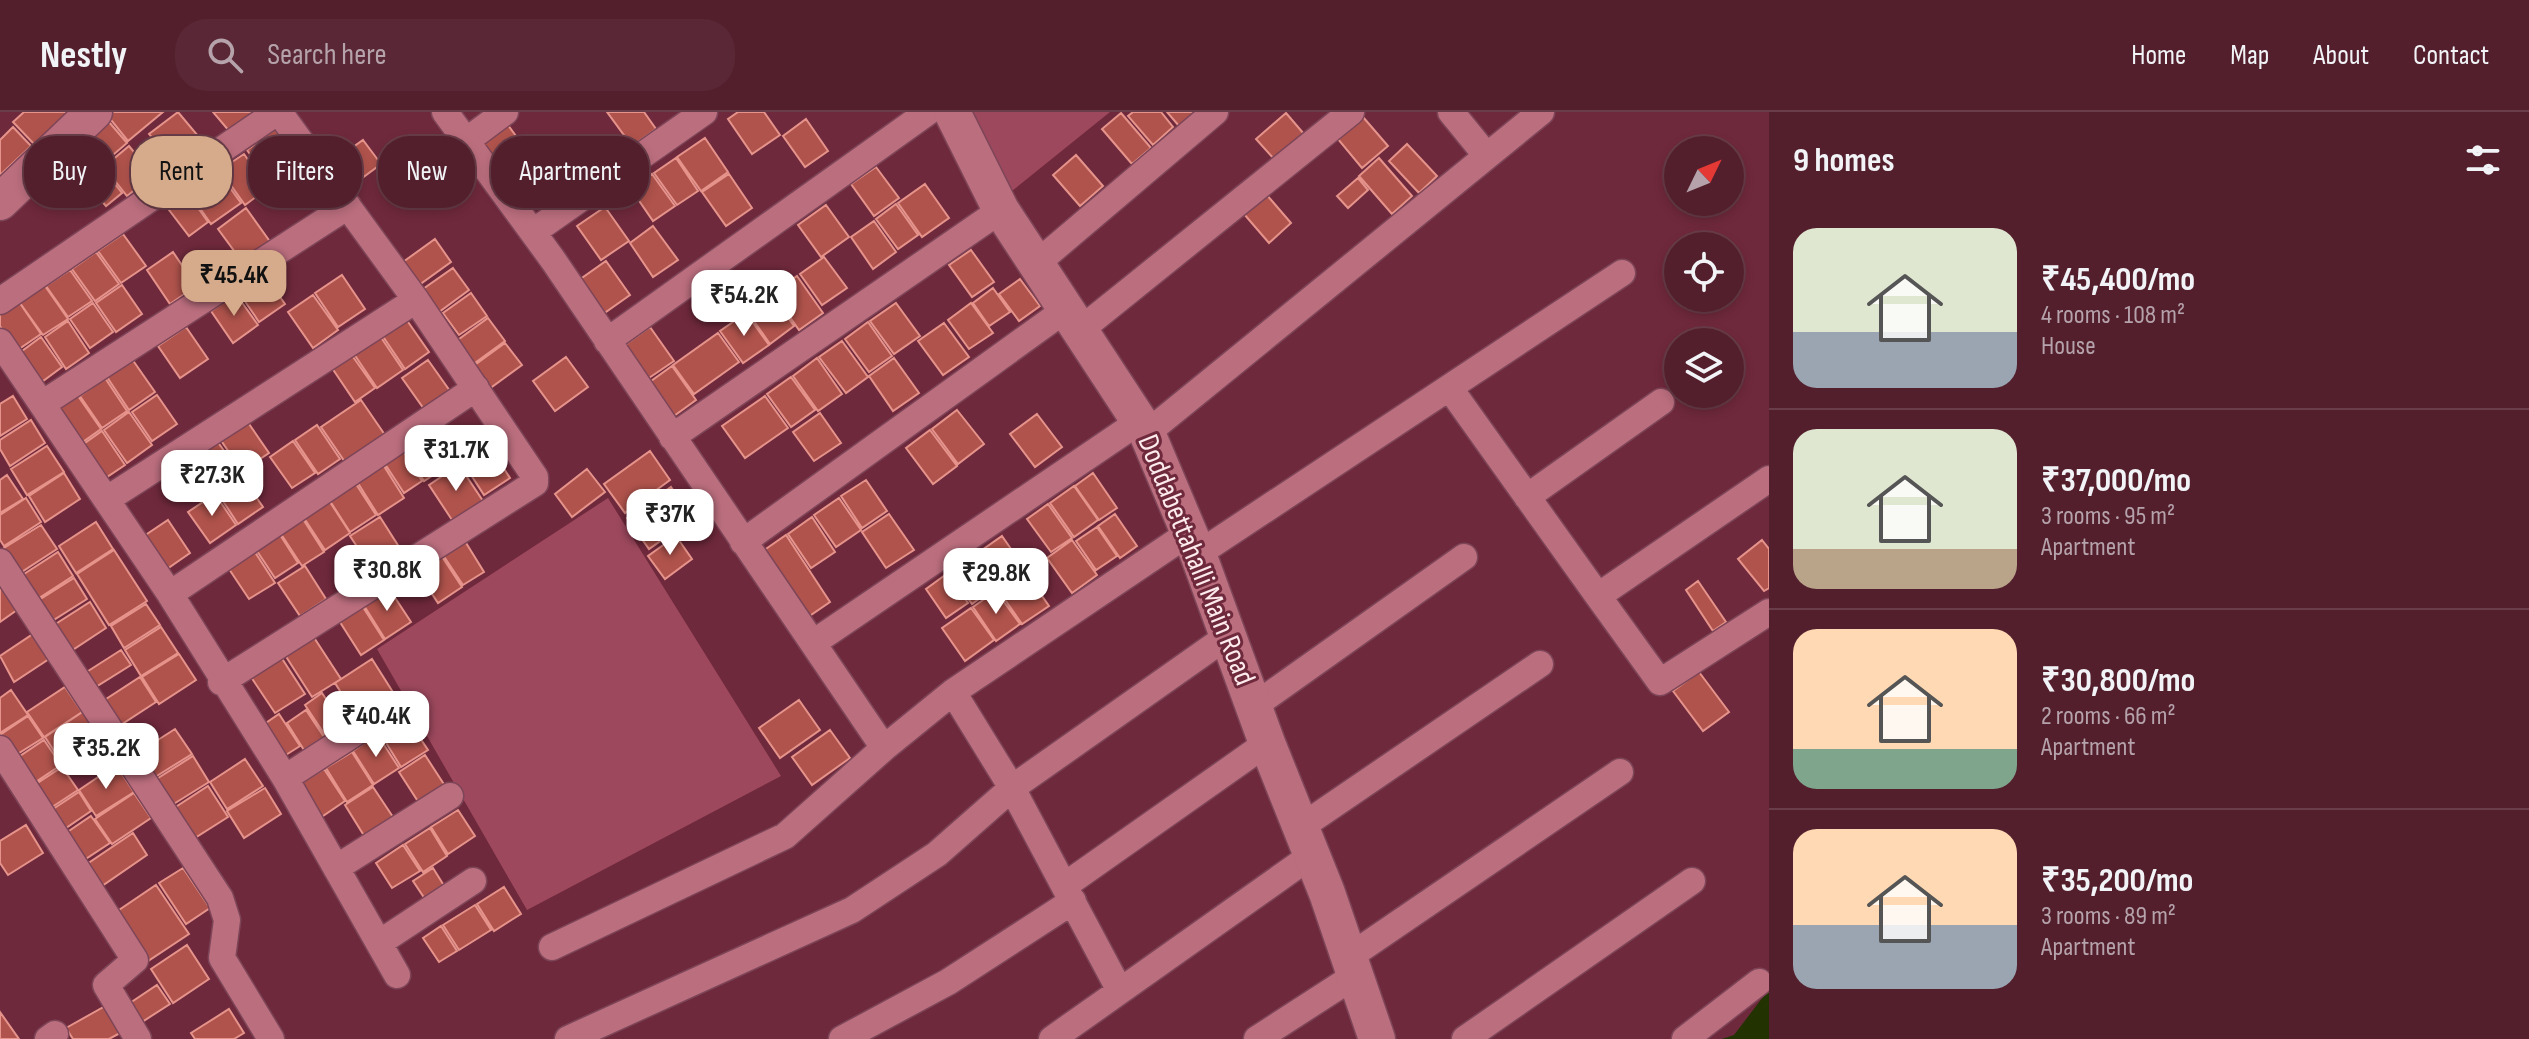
<!DOCTYPE html>
<html lang="en">
<head>
<meta charset="utf-8">
<style>
  body { margin:0; font-family:"Sofia Sans Condensed",sans-serif; background:#592735; color:#f1f3f6; height:100vh; display:flex; flex-direction:column; font-size:30px; white-space:nowrap }
  * { box-sizing:border-box; margin:0 }
  p { font-size:26px; color:#b5a2aa }
  .icon { flex:none; width:44px; height:44px; fill:none; stroke:currentColor; stroke-width:2; stroke-linecap:round; stroke-linejoin:round }
  .map { position:relative; flex:1; overflow:hidden }
  .panel { display:flex; flex-direction:column; background:#531f2d; width:760px }
  .panel>* { flex:none }
  .top-card { position:absolute; left:24px; top:24px; width:760px; height:72px; display:flex; gap:16px }
  .needle { width:52px; rotate:47deg }
  .buttons { position:absolute; left:1664px; top:24px; display:grid; gap:16px }
  .buttons a { display:grid; place-items:center; width:80px; height:80px; border-radius:50%; background:#531f2d; box-shadow:0 4px 12px #0003,0 0 0 2px #693d49; font-size:40px }
  .price { position:absolute; translate:-50% -68px; padding:0 18px; border-radius:16px; background:#fff; color:#222; font-size:26px; line-height:52px; filter:drop-shadow(0 2px 4px #0008) }
  .price::after { content:''; position:absolute; left:50%; top:48px; width:24px; height:18px; margin-left:-12px; background:inherit; clip-path:polygon(0 0,100% 0,50% 100%) }
  .price.active { background:#d6ab8b; color:#111 }
  ul { padding:0; list-style:none }
  li { display:flex; align-items:center; gap:24px; height:200px; padding:0 24px }
  li+li { border-top:2px solid #693d49 }
  li span { display:grid; place-items:center; flex:none; width:224px; height:160px; border-radius:24px; color:#555 }
  li>.icon { margin-inline-start:auto }
  span .icon { width:96px; height:96px; fill:#fffc; stroke-width:1 }
  li b { font-size:34px }
  h2 { display:flex; justify-content:space-between; align-items:center; height:96px; padding:0 24px; font-size:34px }
  .chip { padding:0 28px; border-radius:32px; background:#531f2d; box-shadow:0 4px 12px #0003,0 0 0 2px #693d49; font-size:28px; line-height:72px }
  .chip.active { background:#d6ab8b; color:#111 }
  header { display:flex; align-items:center; gap:48px; box-sizing:border-box; height:112px; padding:0 40px; background:#531f2d; border-bottom:2px solid #693d49 }
  header strong { font-size:38px }
  nav { display:flex; gap:44px; margin-inline-start:auto; font-size:28px }
  .search { width:560px; height:72px; background:#592735; display:flex; align-items:center; gap:20px; box-sizing:border-box; padding:0 28px; border-radius:32px; color:#b5a2aa; font-size:30px }
  main { display:flex; flex:1; min-height:0 }
  .map>svg:first-child { display:block }
</style>
</head>
<body>
<header>
<strong>Nestly</strong>
<div class="search"><svg class="icon" aria-label="search" viewBox="0 0 24 24"><circle cx="10" cy="10" r="6"/><path d="M15 15l6 6"/></svg>Search here</div>
<nav><a>Home</a><a>Map</a><a>About</a><a>Contact</a></nav>
</header>
<main>
<div class="map">
<svg width="1769" height="927" viewBox="0 0 1769 927">
  <rect width="100%" height="100%" fill="#6f293c"/>
  <path fill="#9d485d" d="M972,0H1110L1012,79Z
    M608,386L781,664L527,798L377,537Z"/>
  <path fill="#233201" d="M1769,877V927H1722L1734,923Z"/>
  <path fill="#b0534c" stroke="#e5938b" stroke-width="2" d="M24,0H70L35,33L13,10Z
    M111,0H163L128,29L107,3Z
    M178,0L204,31L175,54L149,22Z
    M213,0H254L230,20Z
    M607,0H644L656,17L632,34Z
    M738,0H764L780,23L752,42L728,7Z
    M1133,0H1161L1173,15L1153,33L1128,4Z
    M1167,0H1195L1179,14Z
    M1121,1L1151,36L1132,52L1102,17Z
    M1286,1L1304,22L1275,48L1256,27Z
    M1363,5L1388,34L1362,56L1337,26Z
    M806,7L828,39L805,55L783,24Z
    M109,10L127,31L100,54L82,32Z
    M508,13L532,46L505,65L482,33Z
    M13,15L31,34L0,63V28Z
    M275,17L299,51L270,71L247,38Z
    M705,26L728,60L701,79L677,45Z
    M363,28L381,52L346,78L328,53Z
    M559,30L582,62L553,83L530,51Z
    M1407,32L1437,64L1419,81L1389,49Z
    M129,34L153,63L127,84L104,55Z
    M80,37L97,57L65,82L49,62Z
    M244,42L268,76L245,93L220,58Z
    M1076,43L1103,74L1080,94L1053,63Z
    M676,46L698,79L677,93L654,61Z
    M1379,46L1412,84L1392,102L1359,64Z
    M876,55L899,86L874,104L851,72Z
    M102,56L122,81L106,94L99,86L94,90L89,84L86,87L77,76Z
    M217,58L241,91L211,112L188,79Z
    M652,62L675,94L653,109L631,77Z
    M729,62L752,96L726,114L702,80Z
    M1358,66L1368,78L1348,96L1337,84Z
    M925,72L949,106L922,125L898,91Z
    M186,79L208,110L189,124L166,94Z
    M1266,82L1291,111L1269,131L1244,102Z
    M896,92L918,123L898,137L876,107Z
    M826,93L849,125L821,145L798,113Z
    M605,95L629,129L601,148L577,114Z
    M246,96L271,131L243,151L218,117Z
    M874,109L896,140L873,157L851,125Z
    M653,114L678,148L653,165L630,131Z
    M123,122L146,154L121,171L98,139Z
    M435,127L451,150L419,173L403,150Z
    M971,138L994,170L972,185L949,153Z
    M96,140L119,172L95,189L72,157Z
    M173,140L196,174L170,192L147,158Z
    M824,145L847,176L822,193L800,162Z
    M606,149L630,183L603,202L579,168Z
    M453,156L469,178L439,200L423,177Z
    M70,158L92,189L68,205L46,174Z
    M342,163L365,197L338,215L315,181Z
    M265,164L285,192L259,210L240,182Z
    M797,164L823,201L799,218L773,181Z
    M1020,167L1040,194L1019,209L999,182Z
    M122,173L142,202L116,220L96,191Z
    M45,174L68,207L43,223L20,191Z
    M993,176L1010,200L989,214L973,191Z
    M471,181L487,204L459,223L443,201Z
    M236,182L258,213L233,231L211,199Z
    M771,182L794,214L770,232L747,199Z
    M313,183L338,218L313,236L288,200Z
    M17,187L41,222L16,239L0,214V199Z
    M93,191L113,220L90,236L70,207Z
    M896,191L920,224L894,242L870,209Z
    M971,191L993,221L969,237L948,208Z
    M746,201L769,233L743,251L720,219Z
    M488,206L505,229L472,253L455,230Z
    M406,207L429,240L405,257L382,223Z
    M68,209L89,241L66,257L45,225Z
    M868,210L892,244L869,260L845,227Z
    M944,211L969,245L943,263L918,229Z
    M186,215L208,247L180,266L158,234Z
    M650,215L674,249L646,268L622,235Z
    M718,221L739,250L694,282L673,253Z
    M380,224L403,258L377,276L354,242Z
    M41,225L62,255L39,272L18,242Z
    M842,229L868,265L846,281L819,245Z
    M505,231L522,253L489,277L472,255Z
    M351,242L375,276L355,290L332,256Z
    M566,245L588,275L555,299L533,269Z
    M817,246L842,282L818,299L793,264Z
    M894,246L919,281L893,299L869,264Z
    M132,247L155,280L129,298L107,265Z
    M428,248L450,279L424,297L402,266Z
    M672,254L696,288L671,306L647,272Z
    M791,265L815,298L791,315L767,282Z
    M105,266L127,299L102,316L80,284Z
    M157,283L177,312L152,329L132,300Z
    M13,284L27,307L0,324V292Z
    M78,284L101,317L77,334L54,300Z
    M765,284L788,316L745,346L722,314Z
    M361,288L385,323L345,350L321,315Z
    M957,298L984,332L958,352L932,317Z
    M129,300L152,333L127,351L104,318Z
    M820,301L841,331L814,349L793,320Z
    M1037,302L1062,335L1035,355L1010,322Z
    M31,308L45,331L10,354L0,337V328Z
    M247,309L269,341L242,359L220,327Z
    M440,311L462,344L442,358L420,324Z
    M317,313L340,347L318,362L295,328Z
    M930,318L957,354L933,372L906,336Z
    M102,319L125,353L101,369L78,336Z
    M419,325L441,358L424,369L403,336Z
    M217,329L240,361L215,378L192,346Z
    M293,329L315,361L292,376L270,345Z
    M47,334L64,360L27,383L11,357Z
    M490,335L510,366L484,383L464,352Z
    M402,337L422,369L404,381L383,349Z
    M650,339L670,368L625,401L604,372Z
    M382,351L404,386L378,403L356,368Z
    M459,353L483,389L452,408L429,373Z
    M587,357L605,380L572,405L555,382Z
    M64,361L80,387L45,410L29,384Z
    M1093,361L1117,396L1099,408L1075,374Z
    M7,363L23,387L0,401V368Z
    M241,363L263,395L238,412L217,380Z
    M866,368L887,399L862,416L841,384Z
    M354,369L376,403L350,420L328,386Z
    M1074,374L1098,408L1074,425L1050,391Z
    M671,375L693,406L649,437L627,406Z
    M215,382L236,413L210,431L188,400Z
    M26,386L41,410L4,434L0,428V403Z
    M839,386L861,418L836,435L814,403Z
    M328,387L350,421L325,438L302,403Z
    M1048,392L1072,426L1051,440L1027,407Z
    M889,402L914,438L886,456L862,420Z
    M1115,402L1137,434L1120,446L1098,414Z
    M301,404L324,440L302,454L279,419Z
    M380,405L401,438L372,457L350,424Z
    M812,405L835,440L811,456L788,422Z
    M168,408L190,441L164,459L141,426Z
    M96,410L113,437L76,461L59,434Z
    M41,413L57,437L20,461L4,436Z
    M1097,415L1117,444L1096,458L1076,429Z
    M277,418L298,451L275,466L253,433Z
    M786,423L830,490L805,507L760,441Z
    M676,424L692,447L665,467L648,444Z
    M1002,424L1025,457L998,477L975,443Z
    M463,426L484,460L463,473L441,440Z
    M1072,428L1097,463L1072,481L1047,446Z
    M1762,428L1769,437V476L1764,479L1738,447Z
    M251,434L275,471L249,487L225,451Z
    M114,438L147,489L109,513L77,462Z
    M58,440L73,464L36,488L21,464Z
    M439,440L462,475L438,491L415,456Z
    M973,445L994,476L972,492L950,461Z
    M305,454L326,487L300,504L278,471Z
    M948,461L968,491L946,506L926,477Z
    M1026,461L1049,494L1022,512L999,479Z
    M74,466L87,487L52,509L39,488Z
    M1698,469L1726,510L1713,519L1686,478Z
    M0,473L17,498L0,510Z
    M388,475L411,510L385,527L363,492Z
    M996,479L1020,512L996,529L973,495Z
    M90,490L106,516L71,539L54,513Z
    M146,492L160,513L124,536L111,514Z
    M361,492L384,528L361,543L338,507Z
    M971,496L994,528L965,549L942,516Z
    M161,515L178,541L141,564L125,538Z
    M33,522L49,547L14,570L0,544Z
    M313,524L341,567L312,585L285,543Z
    M121,538L131,553L94,576L85,561Z
    M179,542L196,568L159,592L142,565Z
    M281,545L305,582L275,601L251,565Z
    M372,547L396,585L359,609L335,571Z
    M1699,560L1729,600L1703,619L1673,579Z
    M140,565L156,590L119,614L103,589Z
    M65,575L82,600L44,625L27,600Z
    M11,578L28,603L0,621V586Z
    M322,581L344,614L327,626L305,593Z
    M799,588L820,618L780,646L759,616Z
    M306,598L324,625L304,638L287,611Z
    M84,599L101,625L62,651L45,625Z
    M279,602L300,634L281,646L260,615Z
    M28,604L43,626L11,646L0,623Z
    M406,605L428,638L401,655L380,621Z
    M175,617L192,642L152,667L136,642Z
    M830,618L850,646L812,673L792,645Z
    M377,622L399,656L374,672L353,639Z
    M44,628L61,653L28,675L11,650Z
    M352,640L373,673L347,690L326,656Z
    M425,643L447,677L421,694L399,660Z
    M193,644L209,670L172,693L155,668Z
    M245,647L263,674L227,697L210,670Z
    M116,653L134,680L96,704L79,678Z
    M62,655L78,678L46,699L30,676Z
    M324,657L345,689L317,708L295,675Z
    M208,674L228,705L190,729L171,698Z
    M373,675L397,711L368,730L345,693Z
    M265,676L281,702L244,726L227,699Z
    M79,680L91,699L63,718L50,699Z
    M134,681L151,706L112,732L95,707Z
    M458,698L475,724L448,742L431,715Z
    M91,704L110,731L84,748L66,721Z
    M26,713L43,741L8,763L0,751V729Z
    M430,716L447,744L423,760L405,732Z
    M133,721L147,743L99,776L84,754Z
    M403,733L420,759L392,776L376,751Z
    M183,756L210,796L186,812L159,771Z
    M433,756L448,780L429,793L413,769Z
    M156,773L189,822L148,849L116,800Z
    M504,775L521,802L494,819L477,792Z
    M475,793L491,818L459,838L443,813Z
    M441,814L457,839L439,850L423,826Z
    M187,833L209,867L173,891L151,857Z
    M157,873L170,892L142,910L130,891Z
    M107,893L122,920L109,927H73L66,916Z
    M229,897L244,921L234,927H195L191,921Z
    M0,900L19,927H0Z"/>
  <g fill="none" stroke-linecap="round" stroke-linejoin="round">
    <defs>
      <path id="street" d="M445,0L553,148L884,636L953,580L1189,421
        M1451,0L1486,43
        M466,29L505,0
        M533,120L704,0
        M1036,152L1215,0
        M0,189L277,0
        M1079,219L1351,0
        M607,229L928,0
        M0,230L170,482L285,666L397,863
        M1451,278L1598,484L1769,367
        M42,292L348,94
        M1147,321L1541,0
        M672,325L1001,98
        M1527,385L1661,290
        M109,386L416,188
        M743,430L1065,198
        M1198,442L1622,161
        M0,450L220,786L227,808L222,846L271,927
        M170,482L476,276
        M1598,484L1660,570L1769,500
        M813,531L1140,309
        M221,570L535,371V365L416,188L279,0
        M953,580L1012,676L1120,879L1312,743
        M1254,594L1464,445
        M0,637L135,848L106,873L138,927
        M285,666L395,595
        M1301,715L1540,552
        M336,756L450,684
        M1064,774L1267,631
        M379,831L473,769
        M552,835L785,724L884,636
        M1349,845L1620,660
        M48,927L55,922
        M568,927L852,798L937,742L1012,676L1229,523
        M842,927L948,870L1073,789
        M1052,927L1120,879
        M1257,927L1356,863
        M1465,927L1692,769
        M1685,927L1759,870"/>
      <path id="secondary" d="M952,0L1001,98L1147,321L1198,442L1267,631L1327,781L1377,927
        M0,90L94,0"/>
    </defs>
    <use href="#street" stroke="#7d4558" stroke-width="29"/>
    <use href="#secondary" stroke="#7d4558" stroke-width="39"/>
    <use href="#street" stroke="#bb6e7e" stroke-width="26"/>
    <use href="#secondary" stroke="#bb6e7e" stroke-width="36"/>
  </g>
  <g text-anchor="middle" dominant-baseline="central" stroke-width="6" stroke-linejoin="round" paint-order="stroke">
    <g font-size="30" fill="#fceaed" stroke="#6f293c">
      <text transform="translate(1196 448) rotate(68)">Doddabettahalli Main Road</text>
    </g>
  </g>
</svg>
<div class="buttons">
<a><svg class="needle" viewBox="-14 -14 28 28"><path d="M0-13l5 13h-10z" fill="#e53935"/><path d="M0 13l5-13h-10z" fill="#b5a2aa"/></svg></a>
<a><svg class="icon" aria-label="locate" viewBox="0 0 24 24"><circle cx="12" cy="12" r="6"/><path d="M12 2v4M12 18v4M2 12h4M18 12h4"/></svg></a>
<a><svg class="icon" aria-label="layers" viewBox="0 0 24 24"><path d="M12 4l9 5-9 5-9-5zM3 14l9 5 9-5"/></svg></a>
</div>
<b class="price active" style="left:234px;top:206px">₹45.4K</b>
<b class="price" style="left:744px;top:226px">₹54.2K</b>
<b class="price" style="left:456px;top:381px">₹31.7K</b>
<b class="price" style="left:212px;top:406px">₹27.3K</b>
<b class="price" style="left:670px;top:445px">₹37K</b>
<b class="price" style="left:387px;top:501px">₹30.8K</b>
<b class="price" style="left:996px;top:504px">₹29.8K</b>
<b class="price" style="left:376px;top:647px">₹40.4K</b>
<b class="price" style="left:106px;top:679px">₹35.2K</b>
<div class="top-card">
<a class="chip">Buy</a>
<a class="chip active">Rent</a>
<a class="chip">Filters</a>
<a class="chip">New</a>
<a class="chip">Apartment</a>
</div>
</div>
<section class="panel">
<h2>9 homes<svg class="icon" aria-label="filters" viewBox="0 0 24 24"><path d="M4 7h16M4 17h16"/><circle cx="9" cy="7" r="2"/><circle cx="15" cy="17" r="2"/></svg></h2>
<ul>
<li><span style="background:linear-gradient(#dfe7d0 65%,#9aa5b1 0)"><svg class="icon" aria-label="home" viewBox="0 0 24 24"><path d="M3 11l9-7 9 7M6 9v11h12V9"/></svg></span><div><b>₹45,400/mo</b><p>4 rooms · 108 m²</p><p>House</p></div></li>
<li><span style="background:linear-gradient(#dfe7d0 75%,#b9a48a 0)"><svg class="icon" aria-label="home" viewBox="0 0 24 24"><path d="M3 11l9-7 9 7M6 9v11h12V9"/></svg></span><div><b>₹37,000/mo</b><p>3 rooms · 95 m²</p><p>Apartment</p></div></li>
<li><span style="background:linear-gradient(#ffd9b3 75%,#7fa58c 0)"><svg class="icon" aria-label="home" viewBox="0 0 24 24"><path d="M3 11l9-7 9 7M6 9v11h12V9"/></svg></span><div><b>₹30,800/mo</b><p>2 rooms · 66 m²</p><p>Apartment</p></div></li>
<li><span style="background:linear-gradient(#ffd9b3 60%,#9aa5b1 0)"><svg class="icon" aria-label="home" viewBox="0 0 24 24"><path d="M3 11l9-7 9 7M6 9v11h12V9"/></svg></span><div><b>₹35,200/mo</b><p>3 rooms · 89 m²</p><p>Apartment</p></div></li>
</ul>
</section>
</main>
</body>
</html>
